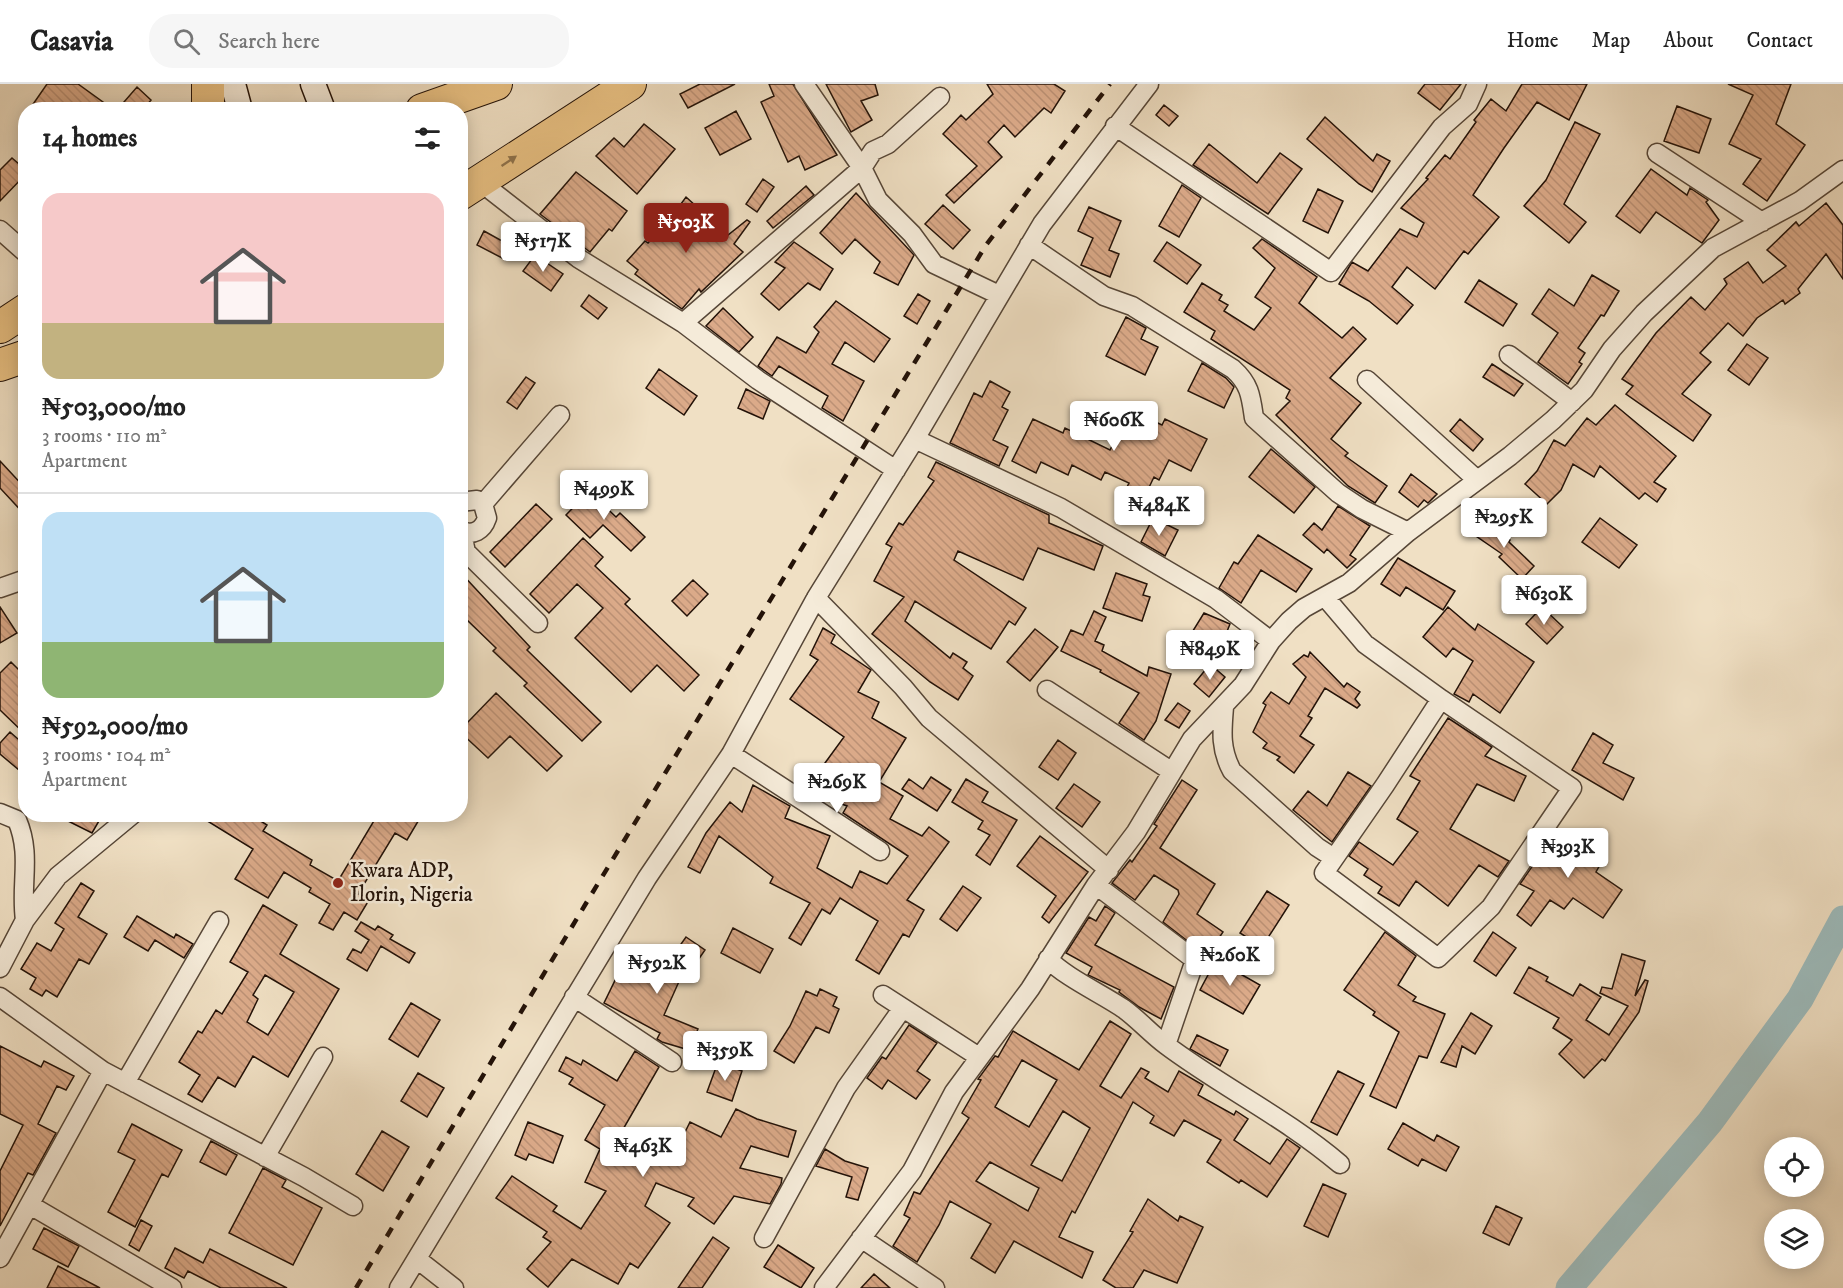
<!DOCTYPE html>
<html lang="en">
<head>
<meta charset="utf-8">
<style>
  body { margin:0; font-family:"IM FELL DW Pica",serif; background:#f6f6f6; color:#222; height:100vh; display:flex; flex-direction:column; font-size:22px; white-space:nowrap }
  * { box-sizing:border-box; margin:0 }
  p { font-size:20px; color:#767676 }
  .icon { flex:none; width:33px; height:33px; fill:none; stroke:currentColor; stroke-width:2; stroke-linecap:round; stroke-linejoin:round }
  .map { position:relative; flex:1; overflow:hidden }
  .sheet { position:absolute; left:18px; top:18px; width:450px; height:720px; display:flex; flex-direction:column; background:#fff; border-radius:24px; box-shadow:0 3px 15px #0003 }
  .sheet>* { flex:none }
  .fabs { position:absolute; left:1764px; top:1053px; display:grid; gap:12px }
  .fabs a { display:grid; place-items:center; width:60px; height:60px; border-radius:50%; background:#fff; box-shadow:0 3px 15px #0003; font-size:30px }
  .price { position:absolute; translate:-50% -51px; padding:0 14px; border-radius:6px; background:#fff; color:#222; font-size:20px; line-height:39px; filter:drop-shadow(0 2px 3px #0008) }
  .price::after { content:''; position:absolute; left:50%; top:36px; width:18px; height:14px; margin-left:-9px; background:inherit; clip-path:polygon(0 0,100% 0,50% 100%) }
  .price.current { background:#8f2418; color:#fff }
  ul { padding:0; list-style:none }
  li { display:grid; align-content:center; gap:12px; height:318px; padding:0 24px }
  li+li { border-top:2px solid #e0e0e0 }
  li span { display:grid; place-items:center; height:186px; border-radius:18px; color:#555 }
  li>.icon { margin-inline-start:auto }
  span .icon { width:108px; height:108px; fill:#fffc; stroke-width:1 }
  li b { font-size:26px }
  h2 { display:flex; justify-content:space-between; align-items:center; height:72px; padding:0 24px; font-size:26px }
  header { display:flex; align-items:center; gap:36px; box-sizing:border-box; height:84px; padding:0 30px; background:#fff; border-bottom:2px solid #e0e0e0 }
  header strong { font-size:28px }
  nav { display:flex; gap:33px; margin-inline-start:auto; font-size:21px }
  .search { width:420px; height:54px; background:#f6f6f6; display:flex; align-items:center; gap:15px; box-sizing:border-box; padding:0 21px; border-radius:24px; color:#767676; font-size:22px }
  .map>svg:first-child { display:block }
</style>
</head>
<body>
<header>
<strong>Casavia</strong>
<div class="search"><svg class="icon" aria-label="search" viewBox="0 0 24 24"><circle cx="10" cy="10" r="6"/><path d="M15 15l6 6"/></svg>Search here</div>
<nav><a>Home</a><a>Map</a><a>About</a><a>Contact</a></nav>
</header>
<div class="map">
<svg width="1843" height="1204" viewBox="0 0 1843 1204">
  <defs>
    <pattern id="building-back-hatch" width="6" height="6" patternUnits="userSpaceOnUse" patternTransform="scale(1.5)"><rect width="6" height="6" fill="#dbaa89"/><path d="M-1 5l2 2M0 0l6 6M5-1l2 2" fill="none" stroke="#bc9175"/></pattern>
  </defs>
  <rect width="100%" height="100%" fill="#f0e0c4"/>
  <filter id="stains"><feTurbulence type="fractalNoise" baseFrequency=".00333" numOctaves="4"/><feColorMatrix values="0 0 0 0 .2 0 0 0 0 .09 0 0 0 0 .02 0 0 0 .5 -.17"/></filter>
  <radialGradient id="worn" r=".72"><stop offset=".6" stop-color="#630" stop-opacity="0"/><stop offset="1" stop-color="#630" stop-opacity=".3"/></radialGradient>
  <g fill="none" stroke-linecap="round" stroke-linejoin="round">
    <path stroke="#9dbbbc" stroke-width="27" d="M1569,1204L1710,1038L1800,915L1843,835"/>
  </g>
  <path fill="url(#building-back-hatch)" stroke="#231208" stroke-width="1.5" fill-rule="evenodd" d="M47,0H78L114,26H29Z
    M700,0H735L688,24L680,10Z
    M769,0H793L837,71L805,86L799,72L788,78L761,18L774,12Z
    M826,0H875L878,11L861,17L872,36L851,48Z
    M987,0H1054L1065,7L1051,29L1044,24L1015,53L1004,41L988,58L1002,73L954,119L946,111L977,82L943,50L961,31L966,36L993,10Z
    M1425,0H1461L1440,26L1418,9Z
    M1522,0H1587L1569,36L1537,18L1504,64L1473,111L1499,133L1468,170L1464,167L1435,205L1407,183L1392,203L1413,221L1397,240L1369,217L1339,200L1352,178L1368,187L1400,145L1417,153L1424,139L1401,124L1428,95L1426,94L1445,71L1450,75L1476,38L1474,36L1491,15L1506,27Z
    M1728,0H1791L1776,40L1805,61L1767,117L1743,100L1761,75L1729,60L1753,11Z
    M137,3L151,16L143,26H117Z
    M1164,21L1178,32L1169,42L1156,31Z
    M1677,22L1711,35L1699,69L1664,57Z
    M736,27L751,55L720,71L705,44Z
    M1325,33L1373,77L1377,70L1390,77L1372,108L1359,100L1307,55Z
    M1575,38L1600,50L1564,120L1586,138L1569,159L1524,122L1546,96Z
    M644,40L675,65L637,110L596,72L614,54L624,63Z
    M1209,60L1257,99L1280,69L1302,85L1268,130L1193,81Z
    M12,74L26,86V90L0,117V86Z
    M1651,85L1687,111L1690,104L1708,116L1706,118L1719,136L1702,159L1656,128L1640,149L1616,132Z
    M576,88L627,127L612,147L609,145L590,168L540,130Z
    M763,95L774,103L757,128L746,120Z
    M1182,101L1201,114L1179,153L1159,142Z
    M806,102L814,111L773,144L767,137Z
    M1318,105L1343,117L1328,149L1303,137Z
    M856,109L914,171L898,201L874,189L880,178L855,155L842,170L820,149Z
    M686,113L728,151L747,136L750,138L734,160L743,168L701,208L699,205L682,225L635,190L638,186L627,177L645,157L648,159L656,150L658,151Z
    M1826,119L1843,141V195L1826,170L1798,205L1800,209L1785,220L1783,216L1757,234L1743,252L1728,239L1700,269L1711,278L1682,310L1711,331L1693,357L1626,310L1633,302L1622,295L1656,249L1691,213L1705,226L1727,200L1724,195L1748,178L1763,199L1786,182L1767,166L1796,138L1799,142Z
    M943,121L970,146L953,165L925,140Z
    M1089,123L1121,137L1109,166L1119,170L1110,193L1081,181L1093,154L1078,147Z
    M484,147L513,163L506,176L477,161Z
    M1262,155L1317,193L1299,219L1342,254L1353,243L1366,255L1330,294L1361,319L1331,355L1348,369L1345,372L1387,402L1375,419L1348,402L1276,331L1290,317L1286,314L1290,306L1211,255L1215,247L1184,228L1202,199L1222,211L1219,216L1228,221L1224,227L1254,246L1271,224L1255,213L1275,184L1253,164Z
    M794,158L833,185L820,206L808,199L779,226L761,210L785,184L775,178Z
    M1167,158L1201,181L1187,200L1154,177Z
    M535,171L563,190L551,207L523,187Z
    M1592,191L1619,207L1604,232L1601,231L1578,264L1585,269L1579,278L1582,280L1568,300L1538,278L1558,249L1532,230L1549,205L1574,222Z
    M1479,196L1517,220L1503,242L1465,218Z
    M918,210L930,217L917,240L904,232Z
    M589,211L607,224L598,235L581,222Z
    M836,217L890,255L874,278L845,258L832,280L864,297L843,337L822,324L828,312L779,282L772,292L758,282L777,253L806,269L819,248L814,243Z
    M723,224L753,253L739,268L706,242Z
    M1126,233L1146,244L1141,255L1158,263L1145,291L1106,272Z
    M1747,260L1768,274L1749,301L1728,286Z
    M1202,279L1226,294L1234,303L1224,324L1188,307Z
    M1492,280L1523,300L1514,312L1483,293Z
    M659,285L697,312L684,331L646,304Z
    M526,293L535,299L517,325L507,318Z
    M990,297L1010,308L1002,323L1008,326L993,356L1008,363L999,382L950,359L974,309L982,313Z
    M746,305L770,317L763,335L738,324Z
    M1615,321L1676,372L1654,398L1666,405L1657,418L1645,409L1639,415L1600,382L1594,393L1573,380L1561,406L1547,420L1525,400L1537,387L1554,356L1565,362L1587,334L1596,341Z
    M1130,326L1162,341L1165,335L1207,355L1191,387L1169,376L1159,396L1154,393L1141,420L1123,411L1129,399L1105,388L1101,396L1072,381L1068,391L1041,378L1036,389L1012,377L1033,335L1063,349L1065,344L1110,366Z
    M1460,335L1483,355L1473,367L1450,347Z
    M1271,365L1315,403L1294,429L1249,393Z
    M0,377L26,405V432L0,404Z
    M936,378L1049,431V439L1103,462L1094,486L1038,464L1023,496L958,467L954,476L1026,524L1015,541L1009,537L991,565L915,517L905,537L950,574L953,569L967,578L963,584L973,592L958,616L930,598L872,550L904,513L874,497L892,463L886,460L899,439L903,441L934,397L928,393Z
    M1411,390L1437,410L1428,419L1424,416L1418,423L1399,408Z
    M589,407L616,433L620,429L645,453L631,467L603,441L590,454L566,431Z
    M536,420L552,435L505,483L490,468Z
    M1338,422L1370,442L1350,471L1356,475L1347,484L1327,465L1324,469L1303,451L1314,439L1322,446Z
    M1153,434L1178,446L1165,472L1141,458Z
    M1600,434L1637,461L1619,484L1582,458Z
    M1483,436L1510,456L1509,458L1534,482L1522,495L1499,473L1502,470L1473,450Z
    M1258,451L1312,485L1296,508L1261,486L1241,519L1219,504L1234,478L1238,480Z
    M583,454L603,473L595,482L630,515L625,520L699,591L684,607L657,581L631,608L575,554L603,524L577,500L549,529L530,510Z
    M1398,474L1455,507L1443,526L1406,503L1400,512L1381,500Z
    M460,488L530,563L527,566L601,638L582,657L524,602L527,599L493,567L496,564L465,534L466,532L460,527Z
    M1116,489L1147,500L1143,511L1150,513L1142,537L1103,524Z
    M693,496L708,510L687,532L672,517Z
    M0,523L17,549L0,559Z
    M1448,523L1475,546L1478,540L1534,578L1500,629L1473,610L1469,618L1454,610L1473,577L1453,564L1446,573L1423,553Z
    M1542,523L1563,543L1547,560L1526,540Z
    M1094,527L1106,533L1095,557L1104,561L1102,567L1147,592L1149,583L1171,590L1156,637L1144,656L1119,639L1139,609L1100,588L1101,586L1061,567L1071,546L1083,551Z
    M1204,529L1230,540L1218,570L1186,558Z
    M823,544L835,551L831,559L871,586L858,608L879,618L872,634L906,654L879,698L903,712L890,735L922,752L929,743L949,758L907,816L924,826L909,853L903,850L879,890L856,876L878,837L840,814L830,830L822,825L801,861L789,854L810,819L770,799L773,793L719,752L700,789L688,783L706,749L730,718L742,728L753,701L790,722L785,734L830,752L817,784L852,804L860,787L887,800L908,772L843,729L847,722L815,710L827,681L825,679L844,653L790,615L818,576L810,571Z
    M1035,545L1058,563L1030,597L1007,578Z
    M1310,568L1344,603L1347,599L1360,608L1355,615L1360,621L1357,624L1325,604L1308,632L1312,634L1300,652L1314,661L1294,689L1277,676L1280,673L1263,664L1267,659L1253,648L1266,621L1263,619L1271,608L1289,620L1306,593L1293,580L1304,571L1308,573Z
    M11,578L19,586L26,578V651L0,626V589Z
    M1210,580L1225,593L1209,613L1194,600Z
    M496,609L562,672L547,687L510,652L488,674L460,648V630L468,638Z
    M1178,619L1190,627L1179,644L1165,636Z
    M1448,634L1492,663L1485,672L1526,692L1514,717L1477,700L1450,745L1509,777L1498,793L1479,781L1448,822L1416,797L1399,822L1378,809L1382,803L1364,791L1368,785L1349,772L1359,758L1393,781L1418,748L1397,735L1420,697L1410,692Z
    M10,648L26,662V692L0,670V659Z
    M1593,649L1613,661L1603,679L1634,694L1623,716L1572,686Z
    M1058,656L1076,669L1058,696L1039,683Z
    M1348,688L1371,702L1332,758L1293,726L1308,707L1327,722Z
    M931,693L951,706L937,727L902,705L909,695L923,705Z
    M966,695L988,708L982,718L1017,736L990,781L976,771L990,751L978,745L983,737L952,718Z
    M1182,696L1197,706L1160,764L1215,800L1197,830L1223,848L1207,872L1163,838L1179,810L1178,806L1154,791L1135,816L1112,799L1130,776L1132,778L1157,742L1154,740Z
    M1074,700L1100,718L1082,743L1056,724Z
    M54,730H103L92,749Z
    M196,730H250L267,741L263,747L312,776L310,781L338,797L378,730H413L420,734L407,756L395,749L358,810L369,816L357,836L344,828L333,846L319,839L330,820L309,808L311,804L284,788L268,814L235,795L253,765Z
    M1558,745L1606,770L1596,788L1622,806L1603,834L1573,814L1564,825L1550,816L1531,842L1517,831L1534,807L1520,800Z
    M1040,752L1088,788L1049,839L1042,833L1056,812L1017,782Z
    M81,799L94,807L78,833L107,850L89,880L79,875L57,913L46,906L42,912L30,905L36,894L21,885L37,859L51,867L64,845L55,839Z
    M963,802L981,814L957,847L940,835Z
    M1267,807L1289,821L1262,863L1240,849Z
    M263,821L297,841L280,870L339,905L288,993L253,972L235,1003L218,993L202,1018L188,1010L200,991L179,978L198,947L202,949L216,926L222,930L248,888L230,878ZM265,891L294,908L268,951L247,938L258,915L253,911Z
    M1105,822L1115,829L1095,861L1174,903L1161,935L1139,923L1119,908L1120,906L1088,891L1092,883L1066,869L1089,833L1096,837Z
    M137,832L174,854L176,850L193,860L184,874L155,856L148,867L124,853Z
    M361,838L375,846L378,842L393,851L390,855L415,869L409,879L381,862L367,887L347,875L353,865L361,869L369,856L355,847Z
    M733,844L773,865L760,889L721,869Z
    M1385,848L1416,872L1398,901L1416,913L1413,917L1445,930L1427,974L1419,972L1396,1024L1370,1012L1399,948L1373,931L1375,928L1344,906Z
    M1493,848L1516,864L1496,892L1474,877Z
    M686,853L705,866L685,895L681,893L664,931L698,945L689,966L662,958L657,955L660,949L604,919L624,878L657,894Z
    M1622,870L1645,877L1635,912L1645,896L1648,897L1639,928L1605,977L1602,975L1584,994L1559,970L1572,956L1553,944L1559,934L1514,909L1529,883L1548,893L1546,897L1573,912L1580,900L1601,913L1586,936L1609,951L1628,922L1600,909L1602,903L1612,905Z
    M1216,876L1260,901L1243,930L1200,906Z
    M820,905L837,913L833,922L839,925L829,949L816,943L794,979L774,967L790,942L806,907L817,912Z
    M411,919L440,936L418,973L389,955Z
    M1471,929L1492,942L1475,970L1462,962L1456,983L1441,978Z
    M1110,937L1131,950L1100,1002L1121,1014L1141,984L1149,988L1145,994L1168,1008L1179,987L1203,1001L1198,1011L1234,1031L1236,1027L1248,1035L1234,1056L1270,1080L1287,1055L1300,1064L1267,1113L1241,1096L1239,1099L1207,1078L1221,1056L1184,1036L1174,1052L1150,1039L1154,1032L1133,1018L1075,1129L1072,1127L1059,1153L1093,1168L1082,1194L1014,1157L995,1189L971,1174L991,1140L950,1117L939,1141L917,1178L893,1162L910,1134L904,1131L914,1108L920,1110L969,1034L962,1029L981,996L978,995L995,972L998,973L1013,947L1079,986ZM1022,976L1057,996L1029,1043L995,1023ZM1063,1027L1090,1044L1062,1097L1031,1081ZM990,1078L1039,1104L1028,1127L976,1097Z
    M909,941L937,959L917,987L930,996L916,1015L888,996L882,1005L867,994L882,973L886,975Z
    M1197,951L1228,966L1220,982L1190,965Z
    M0,962L41,983L44,977L74,992L66,1006L57,1002L38,1040L56,1049L33,1091L28,1089L0,1142V1087L23,1041L0,1030Z
    M635,967L659,983L618,1054L670,1079L690,1038L721,1053L736,1025L757,1035L796,1047L788,1073L751,1062L740,1084L782,1094L781,1100L770,1120L734,1112L714,1140L688,1122L694,1114L656,1099L645,1122L670,1139L638,1184L630,1179L618,1200L572,1175L548,1203L527,1185L551,1158L543,1153L547,1148L496,1114L512,1092L557,1122L553,1127L581,1145L606,1107L585,1098L600,1065L585,1056L605,1021L569,1000L573,994L559,987L566,973L581,981L583,976L617,997Z
    M718,978L742,987L732,1017L707,1008Z
    M1338,987L1364,1000L1337,1051L1311,1038Z
    M418,989L444,1004L427,1033L401,1017Z
    M528,1038L563,1052L553,1079L529,1070L526,1076L515,1071Z
    M1403,1039L1434,1057L1437,1051L1459,1063L1446,1087L1422,1075L1418,1082L1388,1065Z
    M132,1040L182,1066L168,1093L162,1090L135,1143L108,1128L135,1076L118,1068Z
    M382,1047L409,1063L383,1107L356,1090Z
    M211,1057L237,1071L226,1091L200,1078Z
    M825,1065L845,1077L868,1084L858,1116L846,1113L852,1093L816,1082Z
    M263,1084L286,1096L282,1103L322,1124L293,1181L229,1149Z
    M1323,1100L1346,1110L1328,1153L1304,1142Z
    M1148,1115L1178,1137L1180,1132L1203,1143L1177,1199L1144,1186L1133,1204H1116L1103,1196L1133,1148L1130,1147Z
    M1496,1122L1522,1134L1509,1161L1483,1149Z
    M141,1136L152,1142L139,1167L129,1161Z
    M44,1144L79,1162L68,1183L33,1165Z
    M713,1153L729,1164L702,1204H678Z
    M778,1161L814,1184L801,1204L764,1183Z
    M175,1164L203,1179L210,1165L287,1204H221L188,1187L184,1194L165,1184Z
    M58,1182L100,1204H47Z
    M874,1190L890,1204H861Z"/>
  <g fill="none" stroke-linecap="round" stroke-linejoin="round">
    <defs>
      <path id="street" d="M804,0L862,84L878,116L912,150L934,180L999,211
        M1115,42L1331,188L1442,43L1468,20L1477,0
        M1657,69L1762,138
        M479,97L578,174L683,239L758,296L896,386
        M0,146L26,169
        M1029,161L1104,212L1132,222L1233,285C1250,300 1251,313 1254,334L1338,409L1362,425L1408,448
        M683,239L862,84L873,67L888,60L940,13
        M1509,271L1572,318
        M1367,296L1476,395
        M915,355L1061,424L1216,515L1271,557
        M460,418L477,416L483,420L487,434C483,446 473,453 460,446
        M483,420L560,331
        M466,449L464,459L466,468L538,539
        M0,504L26,495
        M1325,513L1365,560L1441,615L1572,704L1491,823L1438,874L1324,789L1385,701L1441,615
        M816,514L903,603L929,634L1109,786
        M1047,606L1171,687
        M1224,623C1222,647 1220,665 1232,687L1317,763L1334,774
        M731,670L880,767
        M0,729L17,736C32,771 20,800 25,836
        M1096,801L1195,876L1166,961
        M1048,875C1065,893 1102,910 1124,925C1139,936 1151,950 1166,961C1222,1003 1286,1034 1340,1080
        M0,884L25,836L58,792L133,730
        M883,911L979,973
        M0,913L103,987L304,1093L353,1122
        M574,913L672,978
        M125,999L219,837
        M265,1073L323,973
        M30,1121L172,1204
        M764,1154L846,1004L902,925
        M861,1154L935,1204
        M0,1174L103,987
        M417,1175L454,1204
        M399,1204L647,794L731,670L816,514L915,355L1042,140L1149,0
        M824,1204L912,1087L954,1008L1030,905L1096,801L1136,748L1192,655L1243,601L1271,557L1289,537L1304,524L1349,499L1408,448L1510,372L1553,336L1584,306L1612,265L1644,229L1713,164L1800,117L1843,86"/>
      <path id="secondary" d="M233,0L240,26
        M313,0L323,26"/>
      <path id="highway" d="M208,0V26
        M422,26L496,0
        M460,110L630,0
        M0,243L26,226
        M0,281L26,272"/>
    </defs>
    <use href="#street" stroke="#564637" stroke-width="21"/>
    <use href="#secondary" stroke="#231208" stroke-width="27"/>
    <use href="#highway" stroke="#231208" stroke-width="34"/>
    <use href="#street" stroke="#f5ebd9" stroke-width="18"/>
    <use href="#secondary" stroke="#f5ebd9" stroke-width="24"/>
    <use href="#highway" stroke="#e8c082" stroke-width="32"/>
    <path stroke="#231208" stroke-width="4.5" stroke-dasharray="10 10" stroke-linecap="butt" d="M356,1204L585,821L986,161L1110,0"/>
  </g>
  <defs><path id="oneway-solid" d="M-6-.8H1V-3.2L6.5 0L1 3.2V.8H-6Z" transform="scale(1.5)"/></defs>
  <use fill="#8f724b" href="#oneway-solid" transform="translate(509 77) rotate(-34)"/>
  <circle fill="#8f2418" stroke="#f5ebd9" stroke-width="2" cx="338" cy="799" r="6"/>
  <g text-anchor="middle" dominant-baseline="central" stroke-width="5" stroke-linejoin="round" paint-order="stroke">
    <g font-size="21" fill="#231208" stroke="#f5ebd9" text-anchor="start">
      <text x="350" y="787">Kwara ADP,<tspan x="350" dy="24">Ilorin, Nigeria</tspan></text>
    </g>
  </g>
  <rect width="100%" height="100%" filter="url(#stains)"/>
  <rect width="100%" height="100%" fill="url(#worn)"/>
</svg>
<div class="fabs">
<a><svg class="icon" aria-label="locate" viewBox="0 0 24 24"><circle cx="12" cy="12" r="6"/><path d="M12 2v4M12 18v4M2 12h4M18 12h4"/></svg></a>
<a><svg class="icon" aria-label="layers" viewBox="0 0 24 24"><path d="M12 4l9 5-9 5-9-5zM3 14l9 5 9-5"/></svg></a>
</div>
<b class="price current" style="left:686px;top:170px">₦503K</b>
<b class="price" style="left:543px;top:189px">₦517K</b>
<b class="price" style="left:1114px;top:368px">₦606K</b>
<b class="price" style="left:604px;top:437px">₦499K</b>
<b class="price" style="left:1159px;top:453px">₦484K</b>
<b class="price" style="left:1504px;top:465px">₦295K</b>
<b class="price" style="left:1544px;top:542px">₦630K</b>
<b class="price" style="left:1210px;top:597px">₦849K</b>
<b class="price" style="left:837px;top:730px">₦269K</b>
<b class="price" style="left:1568px;top:795px">₦393K</b>
<b class="price" style="left:1230px;top:903px">₦260K</b>
<b class="price" style="left:657px;top:911px">₦592K</b>
<b class="price" style="left:725px;top:998px">₦359K</b>
<b class="price" style="left:643px;top:1094px">₦463K</b>
<section class="sheet">
<h2>14 homes<svg class="icon" aria-label="filters" viewBox="0 0 24 24"><path d="M4 7h16M4 17h16"/><circle cx="9" cy="7" r="2"/><circle cx="15" cy="17" r="2"/></svg></h2>
<ul>
<li><span style="background:linear-gradient(#f6c9c9 70%,#c2b280 0)"><svg class="icon" aria-label="home" viewBox="0 0 24 24"><path d="M3 11l9-7 9 7M6 9v11h12V9"/></svg></span><div><b>₦503,000/mo</b><p>3 rooms · 110 m²</p><p>Apartment</p></div></li>
<li><span style="background:linear-gradient(#bfe0f5 70%,#8fb573 0)"><svg class="icon" aria-label="home" viewBox="0 0 24 24"><path d="M3 11l9-7 9 7M6 9v11h12V9"/></svg></span><div><b>₦592,000/mo</b><p>3 rooms · 104 m²</p><p>Apartment</p></div></li>
</ul>
</section>
</div>
</body>
</html>
